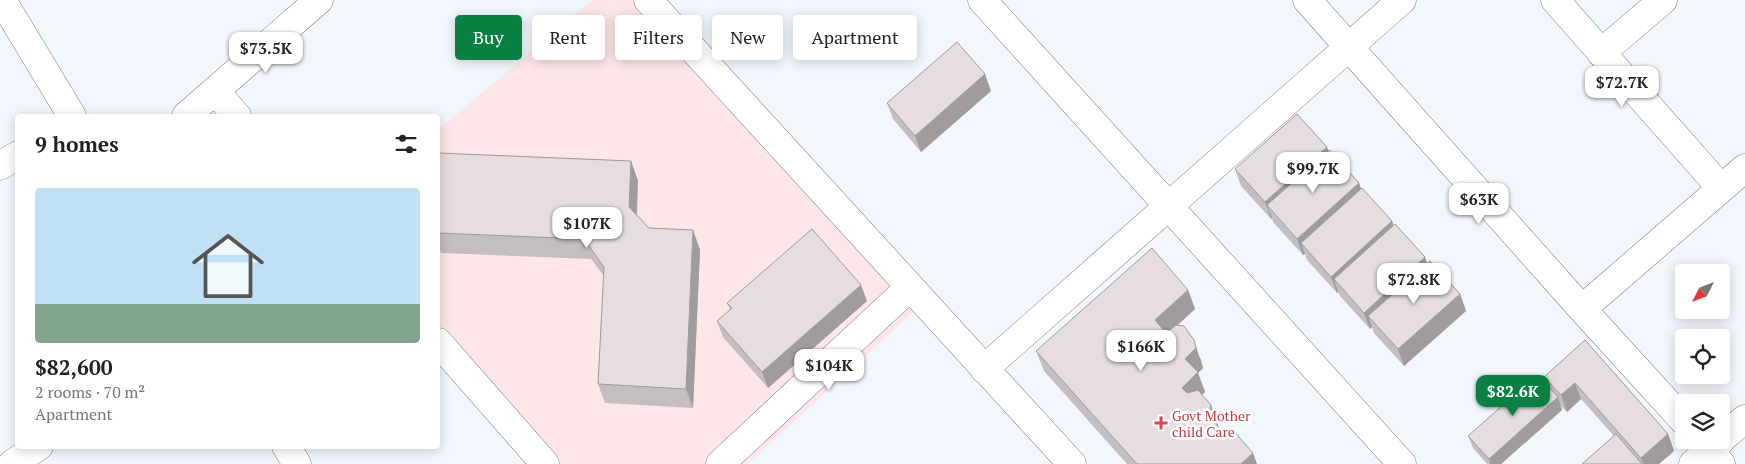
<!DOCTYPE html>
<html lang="en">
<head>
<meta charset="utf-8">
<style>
  body { margin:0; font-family:"PT Serif",serif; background:#f2f2f2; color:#222; height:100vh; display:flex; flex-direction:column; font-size:19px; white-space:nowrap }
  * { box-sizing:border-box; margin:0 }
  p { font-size:16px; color:#767676 }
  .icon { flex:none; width:28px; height:28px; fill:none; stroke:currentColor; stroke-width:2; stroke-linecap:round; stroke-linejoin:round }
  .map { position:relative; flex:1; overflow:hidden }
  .panel { position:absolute; left:15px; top:114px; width:425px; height:335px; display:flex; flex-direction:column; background:#fff; border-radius:5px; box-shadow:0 2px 12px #0003 }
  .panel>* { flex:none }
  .top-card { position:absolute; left:455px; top:15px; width:475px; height:45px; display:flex; gap:10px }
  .needle { width:32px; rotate:228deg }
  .tools { position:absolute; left:1675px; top:264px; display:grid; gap:10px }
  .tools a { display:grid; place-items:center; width:55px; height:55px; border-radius:5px; background:#fff; box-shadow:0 2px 12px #0003; font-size:25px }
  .price { position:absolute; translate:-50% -42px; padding:0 11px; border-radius:10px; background:#fff; color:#222; font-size:16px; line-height:32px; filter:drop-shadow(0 1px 2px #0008) }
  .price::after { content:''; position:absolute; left:50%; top:30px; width:15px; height:11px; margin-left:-8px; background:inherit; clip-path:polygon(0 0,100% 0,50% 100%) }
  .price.current { background:#0b8043; color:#fff }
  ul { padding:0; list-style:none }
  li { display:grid; align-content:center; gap:10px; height:265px; padding:0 20px }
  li+li { border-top:1px solid #e0e0e0 }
  li span { display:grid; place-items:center; height:155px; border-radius:5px; color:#555 }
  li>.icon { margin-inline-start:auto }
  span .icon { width:90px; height:90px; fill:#fffc; stroke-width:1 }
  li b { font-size:21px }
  h2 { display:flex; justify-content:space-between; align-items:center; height:60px; padding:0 20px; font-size:21px }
  .tag { padding:0 18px; border-radius:5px; background:#fff; box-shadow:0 2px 12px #0003; font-size:18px; line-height:45px }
  .tag.current { background:#0b8043; color:#fff }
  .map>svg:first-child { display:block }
</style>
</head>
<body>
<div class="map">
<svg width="1745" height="464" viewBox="0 0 1745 464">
  <rect width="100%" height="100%" fill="#f1f7fc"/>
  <path fill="#fce6e7" d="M592,0H632L913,312L748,464H562L438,327V130Z"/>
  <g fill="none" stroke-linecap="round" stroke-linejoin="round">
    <defs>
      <path id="street" d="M2,0L72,116
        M648,0L1072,464
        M1307,0L1582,309L1684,421
        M1555,0L1721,188
        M1601,53L1663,0
        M215,91L237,116
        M186,116L319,0
        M0,166L18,155
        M1582,309L1745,168
        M438,342L545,464
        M984,369L1402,0
        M1701,440L1721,464
        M286,446L297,464
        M12,464L39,446
        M720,464L910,287"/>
      <path id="secondary" d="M982,0L1402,464
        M1721,439L1745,419
        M1693,464L1721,440"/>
    </defs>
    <use href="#street" stroke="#787d82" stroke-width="29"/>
    <use href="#secondary" stroke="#787d82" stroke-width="29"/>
    <use href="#street" stroke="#fff" stroke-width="28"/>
    <use href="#secondary" stroke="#fff" stroke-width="28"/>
  </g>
  <path fill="#c5bec0" d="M991,91L921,152L893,119L887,103Z
    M1327,147L1328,151L1359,183L1361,189L1392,221L1394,226L1427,263L1460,294L1466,311L1404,366L1374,333L1372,327L1370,329L1340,296L1338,292L1337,293L1307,260L1305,254L1303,255L1273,222L1272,218L1271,219L1241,186L1235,169Z
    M438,153L631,161L638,181L637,215L649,228L693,230L700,250L693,408L605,403L598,384L604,276L591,259L441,253L438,243Z
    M1188,290L1195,309L1178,325L1201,359L1203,368L1198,373L1205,392L1202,395L1218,424V426L1257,464H1127L1044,371L1036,351Z
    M867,301L768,388L723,337L717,321L730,310L727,303Z
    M1585,340L1668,434L1674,451L1659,464H1582L1614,436L1581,399L1567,412L1560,405L1562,410L1501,464H1487L1473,448L1468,436L1548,387L1544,377Z"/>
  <path fill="#a09b9c" d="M985,74L991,91L921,152L915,136Z
    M1327,147L1333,164L1267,205L1272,218L1271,219L1265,202Z
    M631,161L638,181L636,226L629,207Z
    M1359,183L1365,200L1301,243L1305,254L1303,255L1297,239Z
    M1392,221L1398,238L1334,279L1338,292L1337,293L1331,277Z
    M693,230L700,250L693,408L686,389Z
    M1425,257L1431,274L1368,316L1372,327L1370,329L1364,313Z
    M861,285L867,301L768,388L762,372Z
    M1188,290L1195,309L1162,339L1155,320Z
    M1460,294L1466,311L1404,366L1398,349Z
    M1194,340L1203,368L1198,373L1205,392L1189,407L1182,388L1185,359Z
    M1575,383L1581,399L1567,412L1561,395Z
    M1558,397L1562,410L1501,464H1490L1489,459Z
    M1211,405L1218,424L1216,436L1208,416Z
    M1668,434L1674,451L1659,464H1643L1641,458Z
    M1253,453L1257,464H1241Z"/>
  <path fill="#e5dddf" stroke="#a09b9c" d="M957,42L985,74L915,136L887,103Z
    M1297,114L1327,147L1265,202L1235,169Z
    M1329,150L1359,183L1297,239L1267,205Z
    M438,153L631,161L629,207L649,228L693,230L686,389L598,384L604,267L584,239L438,233Z
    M1362,188L1392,221L1331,277L1301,243Z
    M1395,224L1425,257L1364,313L1334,279Z
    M812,229L861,285L762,372L717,321L732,308L727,303Z
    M1152,248L1188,290L1155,320L1166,333L1176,325L1184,326L1194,340L1196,348L1185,359L1198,372L1182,388L1187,393L1198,390L1211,405L1208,416L1225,434L1231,428L1253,453L1241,464H1137L1036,351Z
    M1430,261L1460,294L1398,349L1368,316Z
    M1585,340L1668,434L1641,458L1575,383L1561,395L1544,377Z
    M1537,375L1558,397L1489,459L1468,436Z
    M1616,434L1642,464H1582Z"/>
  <path fill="#e0444e" stroke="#fff" stroke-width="2" d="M1158.5 415.5h5v5h5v5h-5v5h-5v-5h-5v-5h5z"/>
  <g text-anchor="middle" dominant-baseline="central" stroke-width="5" stroke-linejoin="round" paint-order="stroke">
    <g font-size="14" fill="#be3a42" stroke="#fff" text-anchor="start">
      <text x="1172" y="415">Govt Mother<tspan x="1172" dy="16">child Care</tspan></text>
    </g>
  </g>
</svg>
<div class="tools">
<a><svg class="needle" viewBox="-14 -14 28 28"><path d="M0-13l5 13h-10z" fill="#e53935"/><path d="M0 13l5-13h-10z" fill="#767676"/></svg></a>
<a><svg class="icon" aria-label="locate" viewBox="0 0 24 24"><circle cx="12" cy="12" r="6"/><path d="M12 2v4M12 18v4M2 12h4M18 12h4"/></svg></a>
<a><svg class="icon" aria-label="layers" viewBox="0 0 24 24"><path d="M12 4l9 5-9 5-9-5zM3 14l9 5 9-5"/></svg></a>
</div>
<b class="price" style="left:266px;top:74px">$73.5K</b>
<b class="price" style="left:1622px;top:108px">$72.7K</b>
<b class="price" style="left:1313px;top:194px">$99.7K</b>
<b class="price" style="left:1479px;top:225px">$63K</b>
<b class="price" style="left:587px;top:249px">$107K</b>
<b class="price" style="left:1414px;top:305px">$72.8K</b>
<b class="price" style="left:1141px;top:372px">$166K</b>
<b class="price" style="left:829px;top:391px">$104K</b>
<b class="price current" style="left:1513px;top:417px">$82.6K</b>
<div class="top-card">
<a class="tag current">Buy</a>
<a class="tag">Rent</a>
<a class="tag">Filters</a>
<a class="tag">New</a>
<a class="tag">Apartment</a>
</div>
<section class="panel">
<h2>9 homes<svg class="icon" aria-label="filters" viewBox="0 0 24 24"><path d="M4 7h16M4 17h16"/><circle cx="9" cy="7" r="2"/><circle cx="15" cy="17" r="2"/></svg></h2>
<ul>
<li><span style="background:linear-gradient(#bfe0f5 75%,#7fa58c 0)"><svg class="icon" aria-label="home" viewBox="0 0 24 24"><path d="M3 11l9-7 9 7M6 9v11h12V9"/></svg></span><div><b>$82,600</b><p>2 rooms · 70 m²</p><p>Apartment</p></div></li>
</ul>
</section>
</div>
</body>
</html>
